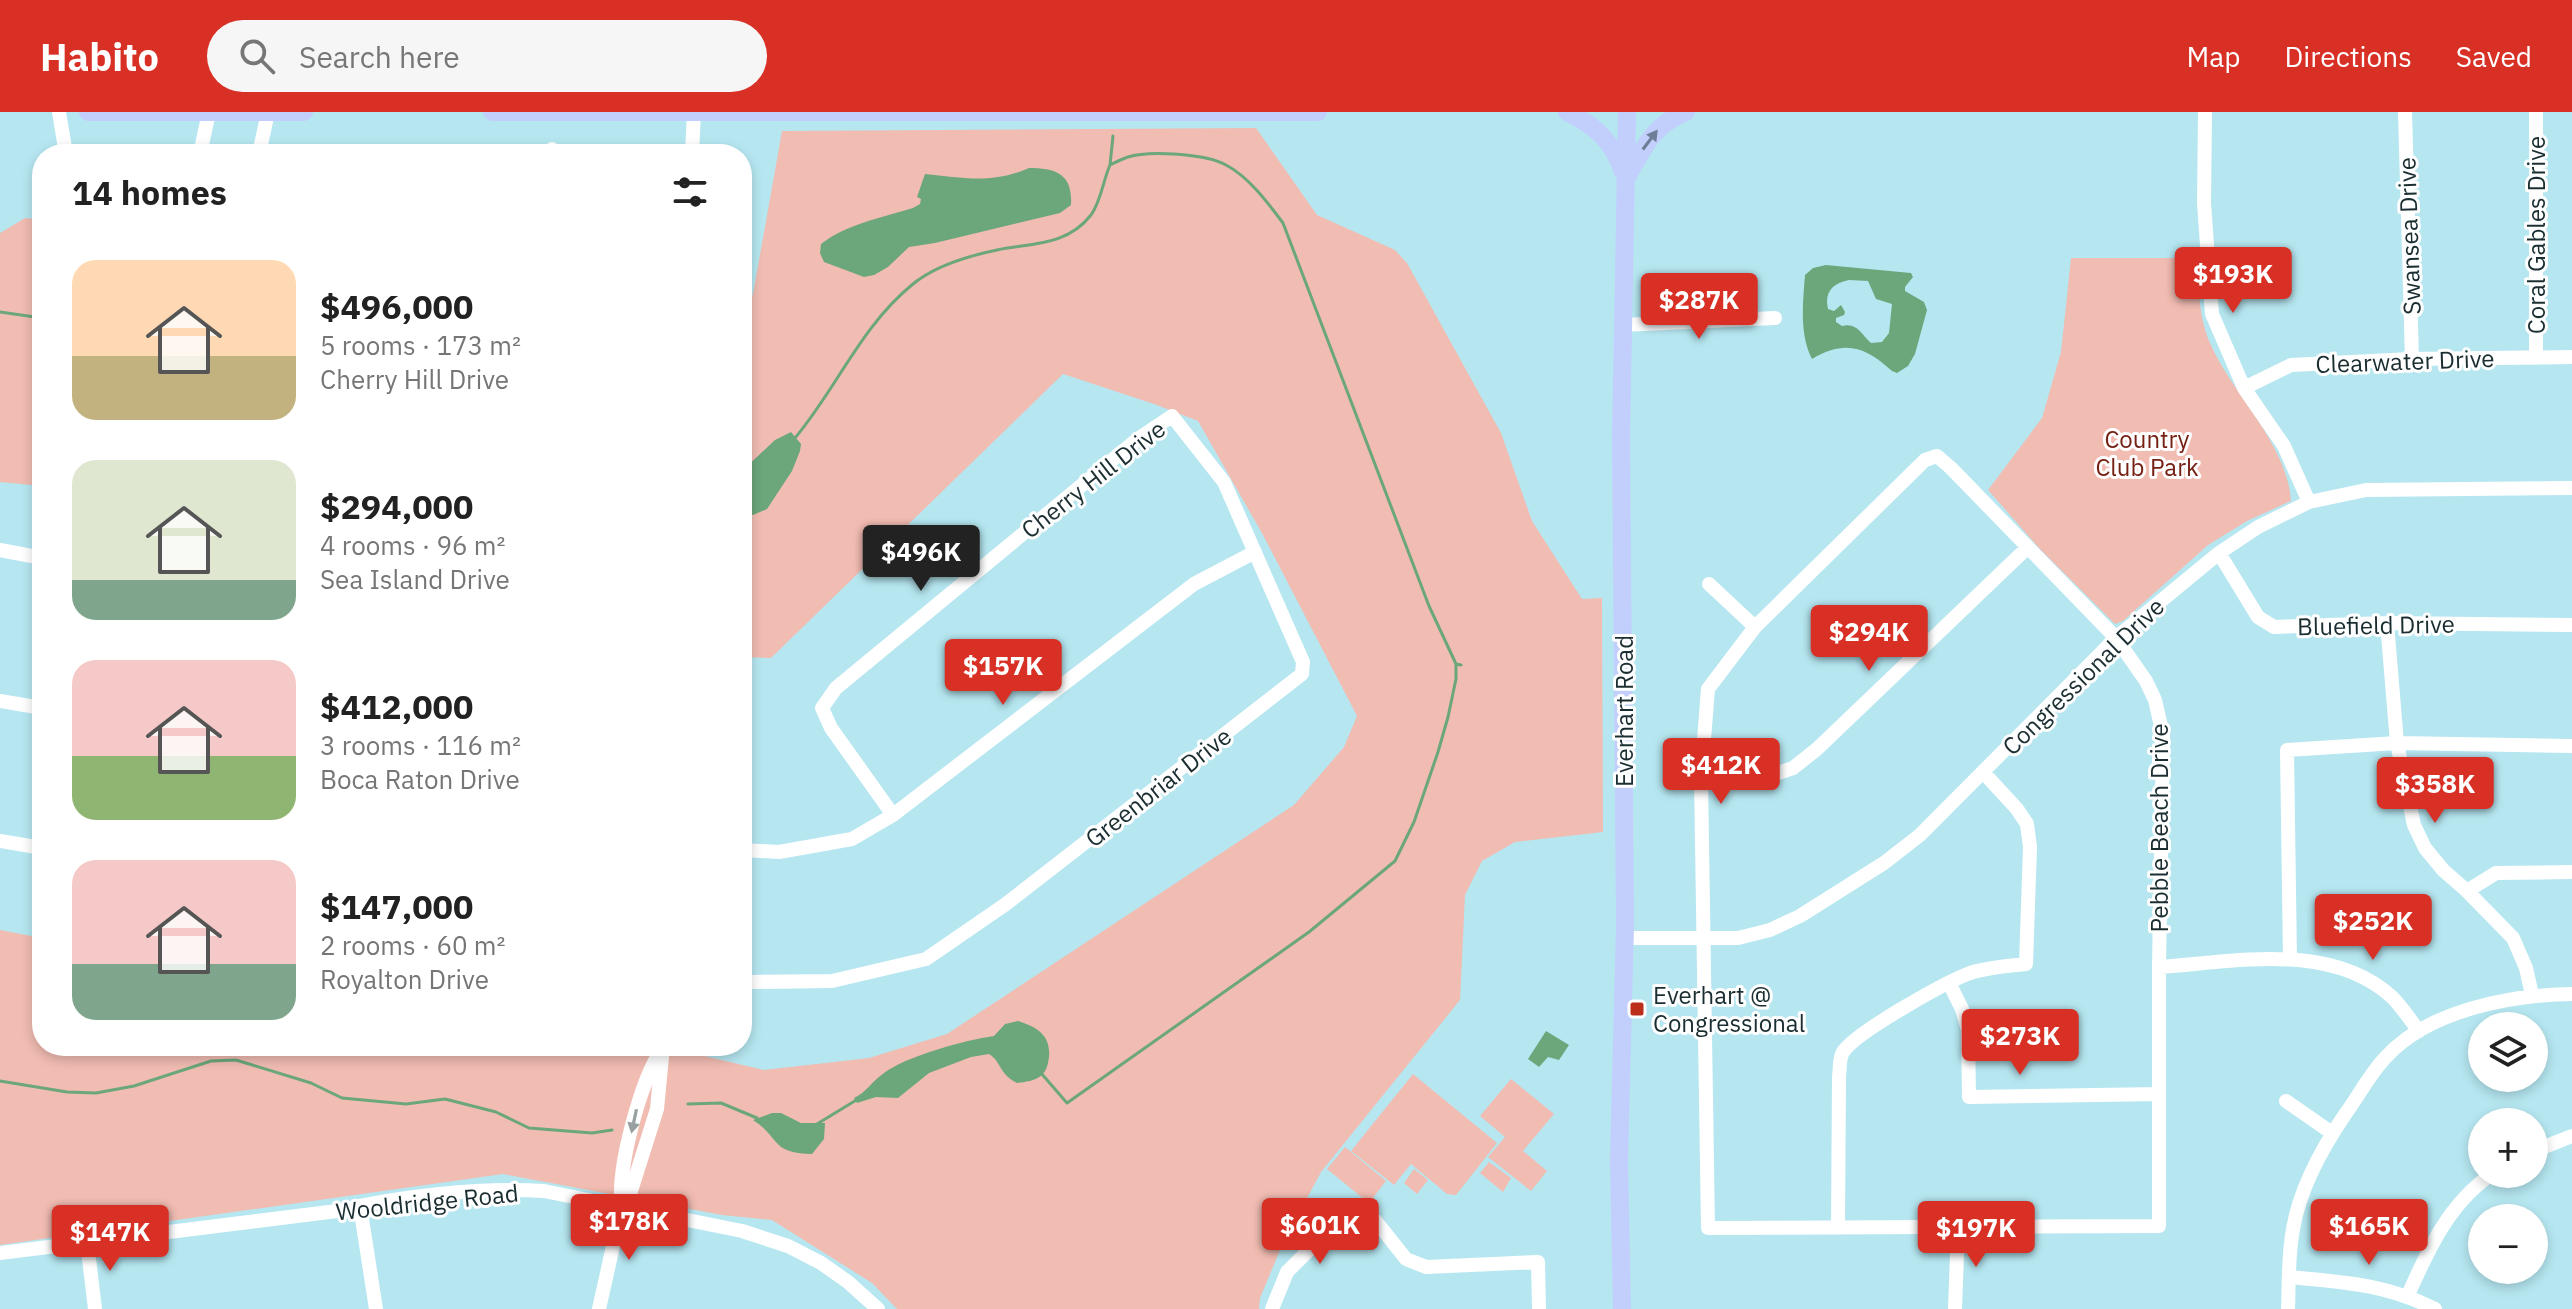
<!DOCTYPE html>
<html lang="en">
<head>
<meta charset="utf-8">
<style>
  body { margin:0; font-family:"IBM Plex Sans",sans-serif; background:#f6f6f6; color:#222; height:100vh; display:flex; flex-direction:column; font-size:30px; white-space:nowrap }
  * { box-sizing:border-box; margin:0 }
  p { font-size:26px; color:#767676 }
  .icon { flex:none; width:44px; height:44px; fill:none; stroke:currentColor; stroke-width:2; stroke-linecap:round; stroke-linejoin:round }
  .map { position:relative; flex:1; overflow:hidden }
  .details { position:absolute; left:32px; top:32px; width:720px; height:912px; display:flex; flex-direction:column; background:#fff; border-radius:32px; box-shadow:0 4px 12px #0003 }
  .details>* { flex:none }
  .tools { position:absolute; left:2468px; top:900px; display:grid; gap:16px }
  .tools a { display:grid; place-items:center; width:80px; height:80px; border-radius:50%; background:#fff; box-shadow:0 4px 12px #0003; font-size:40px }
  .price { position:absolute; translate:-50% -68px; padding:0 18px; border-radius:8px; background:#d93025; color:#fff; font-size:26px; line-height:52px; filter:drop-shadow(0 2px 4px #0008) }
  .price::after { content:''; position:absolute; left:50%; top:48px; width:24px; height:18px; margin-left:-12px; background:inherit; clip-path:polygon(0 0,100% 0,50% 100%) }
  .price.current { background:#222; color:#fff }
  ul { padding:0; list-style:none }
  li { display:flex; align-items:center; gap:24px; height:200px; padding:0 40px }
  li span { display:grid; place-items:center; flex:none; width:224px; height:160px; border-radius:24px; color:#555 }
  li>.icon { margin-inline-start:auto }
  span .icon { width:96px; height:96px; fill:#fffc; stroke-width:1 }
  li b { font-size:34px }
  h2 { display:flex; justify-content:space-between; align-items:center; height:96px; padding:0 40px; font-size:34px }
  header { display:flex; align-items:center; gap:48px; box-sizing:border-box; height:112px; padding:0 40px; background:#d93025; color:#fff }
  header strong { font-size:38px }
  nav { display:flex; gap:44px; margin-inline-start:auto; font-size:28px }
  .search { width:560px; height:72px; background:#f6f6f6; display:flex; align-items:center; gap:20px; box-sizing:border-box; padding:0 28px; border-radius:44px; color:#767676; font-size:30px }
  .map>svg:first-child { display:block }
</style>
</head>
<body>
<header>
<strong>Habito</strong>
<div class="search"><svg class="icon" aria-label="search" viewBox="0 0 24 24"><circle cx="10" cy="10" r="6"/><path d="M15 15l6 6"/></svg>Search here</div>
<nav><a>Map</a><a>Directions</a><a>Saved</a></nav>
</header>
<div class="map">
<svg width="2572" height="1197" viewBox="0 0 2572 1197">
  <rect width="100%" height="100%" fill="#b6e7f1"/>
  <path fill="#f1bcb2" d="M1256,16L1317,103L1395,138L1407,151L1501,321L1532,409L1582,487L1602,486L1603,720L1515,730L1482,749L1465,783L1460,888L1321,1060L1283,1131L1260,1186L1259,1197H897L872,1171L772,1108L722,1103L503,1062L0,1133V818L42,826V934H662L764,958L869,946L947,922L1294,693L1344,635L1357,604L1263,423L1198,309L1154,292L1063,262L771,546L742,545V206L753,182L782,19Z
    M25,106L42,108V374L0,370V121Z
    M2071,146H2197C2199,175 2198,204 2210,231C2232,282 2287,331 2291,389L2247,409L2208,433L2123,509L2115,512L2040,437L1988,378L2042,306L2061,240Z
    M1413,962L1497,1031L1456,1083L1447,1082L1411,1052L1394,1073L1351,1039Z
    M1511,967L1554,1002L1523,1039L1547,1059L1531,1079L1488,1045L1505,1025L1480,1004Z
    M1345,1035L1386,1069L1372,1087L1365,1088L1327,1057Z
    M1489,1050L1511,1066L1503,1080L1480,1061Z
    M1414,1057L1428,1068L1417,1082L1404,1071Z"/>
  <path fill="#6ba77b" fill-rule="evenodd" d="M1029,56C1056,56 1073,62 1071,93L1060,101L935,131L909,135L888,155L874,163L864,165L824,150L820,141L821,132C847,112 881,106 913,96L920,92L921,87L917,85L925,62C963,66 993,72 1029,56Z
    M1826,153L1911,161L1913,165L1905,175V179L1924,190L1927,198L1915,242L1908,254L1897,261L1892,259C1866,235 1845,227 1812,247C1799,222 1803,190 1805,163L1813,156ZM1849,168L1868,169L1876,187L1892,192L1889,221L1882,230L1871,231C1861,222 1857,210 1842,214L1836,210V206L1844,203L1845,200L1841,193L1834,199L1828,197C1824,180 1833,171 1849,168Z
    M791,320L801,332L800,339L792,359L767,397L753,403L742,398V359L775,328Z
    M1018,909C1037,915 1051,923 1049,945C1048,952 1047,958 1042,963C1035,969 1025,970 1017,971C999,962 1001,949 989,942L971,945L929,961L898,986L876,985L857,991L854,986C867,980 872,969 884,961C907,944 965,928 994,924L1005,912Z
    M1546,919L1569,933L1559,948L1548,945L1539,955L1528,947Z
    M772,1001H781L801,1011H825L824,1027L812,1042C770,1041 781,1026 753,1008Z"/>
  <g fill="none" stroke-linecap="round" stroke-linejoin="round">
    <path stroke="#6ba77b" stroke-width="3" d="M1110,53L1113,24
      M0,200L42,206
      M795,326C837,276 861,214 913,172C936,153 968,144 997,138C1031,131 1067,134 1091,103C1101,89 1103,69 1110,53C1116,50 1122,47 1128,45C1149,38 1207,42 1226,53C1249,65 1268,91 1283,111L1429,494L1456,552
      M1041,961L1067,991L1309,820L1395,749L1414,710L1438,640L1448,605L1456,567V552L1461,553
      M0,969L67,980L96,981L134,974L211,949L236,948L311,971L342,986L406,992L445,987L496,1000L529,1016L592,1021L612,1018
      M688,992L721,991L757,1006
      M817,1012L858,987"/>
    <path stroke="#fff" stroke-width="14" d="M59,0L66,42
      M2205,0L2204,91L2212,202L2244,276L2284,334L2309,390
      M2405,0L2412,247
      M2536,0V246
      M200,42L209,0
      M259,42L268,0
      M550,42L552,37
      M692,42L694,0
      M1622,213L1775,206
      M2244,276L2291,253L2412,247L2572,245
      M1937,344L1951,356L2116,526L2146,569L2155,588L2163,623L2159,855V1114L1708,1116L1701,666L1708,577L1755,515L1925,348Z
      M0,438L42,446
      M2219,441L2258,505L2274,515L2387,511L2572,513
      M1709,472L1755,515
      M2387,511L2397,631L2414,713L2425,736L2443,758L2467,779L2513,826L2526,856L2532,883
      M0,589L42,596
      M1701,666L1772,663L1793,656L1817,637L2027,436
      M0,729L42,736
      M742,738L779,740L852,727L893,703L1194,472L1255,440
      M2467,779L2496,761L2572,760
      M1625,826H1738L1770,818L1800,804L1884,751L1920,723L2116,526L2219,441L2258,415L2309,390L2366,378L2572,376
      M2290,847L2287,638L2397,631L2572,634
      M2159,855C2235,850 2330,829 2392,885C2402,895 2410,908 2419,919
      M742,868L752,870L832,869L926,847L1006,792L1302,562L1303,550L1224,370L1172,304L1139,326L836,576L822,596L831,616L893,703
      M1949,871L1962,897L1968,918L1969,985L2159,982
      M2286,989L2332,1021
      M2534,1039L2572,1024
      M360,1094L376,1197
      M622,1094C616,1059 641,967 662,937
      M1838,1115L1839,965C1840,958 1839,946 1843,940C1856,920 1946,870 1970,861C1988,855 2007,854 2026,852L2030,735L2027,712L2017,697L1983,660
      M87,1130L95,1197
      M0,1141L337,1099C398,1084 481,1075 544,1079L742,1119L788,1134L821,1151L848,1170L878,1197
      M2289,1165C2343,1170 2386,1172 2435,1197
      M2408,1183C2428,1138 2449,1091 2492,1062
      M599,1197L622,1094L631,1079L657,997L663,934
      M1272,1197L1287,1160L1323,1124L1360,1104L1375,1108L1406,1147L1426,1155L1538,1150L1539,1197
      M1955,1197L1958,1115
      M2288,1197C2289,1171 2288,1143 2293,1117C2300,1075 2322,1036 2346,1001C2359,983 2370,962 2385,946C2428,898 2511,883 2572,882"/>
    <path stroke="#c2cefc" stroke-width="18" d="M88,0H304
      M492,0H1318
      M1567,0C1595,13 1613,30 1623,60
      M1627,65C1643,37 1654,12 1686,0
      M1622,1197L1619,1049L1625,813L1621,326L1627,0"/>
  </g>
  <defs><path id="oneway-solid" d="M-6-.8H1V-3.2L6.5 0L1 3.2V.8H-6Z" transform="scale(2)"/></defs>
  <use fill="#6e7e96" href="#oneway-solid" transform="translate(1650 28) rotate(-53)"/>
  <use fill="#98a0a2" href="#oneway-solid" transform="translate(634 1009) rotate(102)"/>
  <rect fill="#bb2e19" stroke="#fefefe" stroke-width="3" x="1629" y="889" width="16" height="16" rx="4"/>
  <g text-anchor="middle" dominant-baseline="central" stroke-width="6" stroke-linejoin="round" paint-order="stroke">
    <g font-size="24" fill="#1a2d31" stroke="#fefefe">
      <text transform="translate(2536 123) rotate(-90)">Coral Gables Drive</text>
      <text transform="translate(2409 124) rotate(-92)">Swansea Drive</text>
      <text transform="translate(2405 249) rotate(-2)">Clearwater Drive</text>
      <text transform="translate(1093 367) rotate(-38)">Cherry Hill Drive</text>
      <text transform="translate(2376 513) rotate(-1)">Bluefield Drive</text>
      <text transform="translate(2083 564) rotate(-44)">Congressional Drive</text>
      <text transform="translate(1624 599) rotate(-90)">Everhart Road</text>
      <text transform="translate(1158 675) rotate(-38)">Greenbriar Drive</text>
      <text transform="translate(2159 716) rotate(-90)">Pebble Beach Drive</text>
      <text transform="translate(427 1090) rotate(-6)">Wooldridge Road</text>
    </g>
    <g font-size="24" fill="#752013" stroke="#fefefe">
      <text x="2147" y="327">Country<tspan x="2147" dy="28">Club Park</tspan></text>
    </g>
    <g font-size="24" fill="#1a2d31" stroke="#fefefe" text-anchor="start">
      <text x="1653" y="883">Everhart @<tspan x="1653" dy="28">Congressional</tspan></text>
    </g>
  </g>
</svg>
<div class="tools">
<a><svg class="icon" aria-label="layers" viewBox="0 0 24 24"><path d="M12 4l9 5-9 5-9-5zM3 14l9 5 9-5"/></svg></a>
<a>+</a>
<a>−</a>
</div>
<b class="price" style="left:2233px;top:203px">$193K</b>
<b class="price" style="left:1699px;top:229px">$287K</b>
<b class="price current" style="left:921px;top:481px">$496K</b>
<b class="price" style="left:1869px;top:561px">$294K</b>
<b class="price" style="left:1003px;top:595px">$157K</b>
<b class="price" style="left:1721px;top:694px">$412K</b>
<b class="price" style="left:2435px;top:713px">$358K</b>
<b class="price" style="left:2373px;top:850px">$252K</b>
<b class="price" style="left:2020px;top:965px">$273K</b>
<b class="price" style="left:629px;top:1150px">$178K</b>
<b class="price" style="left:1320px;top:1154px">$601K</b>
<b class="price" style="left:2369px;top:1155px">$165K</b>
<b class="price" style="left:1976px;top:1157px">$197K</b>
<b class="price" style="left:110px;top:1161px">$147K</b>
<section class="details">
<h2>14 homes<svg class="icon" aria-label="filters" viewBox="0 0 24 24"><path d="M4 7h16M4 17h16"/><circle cx="9" cy="7" r="2"/><circle cx="15" cy="17" r="2"/></svg></h2>
<ul>
<li><span style="background:linear-gradient(#ffd9b3 60%,#c2b280 0)"><svg class="icon" aria-label="home" viewBox="0 0 24 24"><path d="M3 11l9-7 9 7M6 9v11h12V9"/></svg></span><div><b>$496,000</b><p>5 rooms · 173 m²</p><p>Cherry Hill Drive</p></div></li>
<li><span style="background:linear-gradient(#dfe7d0 75%,#7fa58c 0)"><svg class="icon" aria-label="home" viewBox="0 0 24 24"><path d="M3 11l9-7 9 7M6 9v11h12V9"/></svg></span><div><b>$294,000</b><p>4 rooms · 96 m²</p><p>Sea Island Drive</p></div></li>
<li><span style="background:linear-gradient(#f6c9c9 60%,#8fb573 0)"><svg class="icon" aria-label="home" viewBox="0 0 24 24"><path d="M3 11l9-7 9 7M6 9v11h12V9"/></svg></span><div><b>$412,000</b><p>3 rooms · 116 m²</p><p>Boca Raton Drive</p></div></li>
<li><span style="background:linear-gradient(#f6c9c9 65%,#7fa58c 0)"><svg class="icon" aria-label="home" viewBox="0 0 24 24"><path d="M3 11l9-7 9 7M6 9v11h12V9"/></svg></span><div><b>$147,000</b><p>2 rooms · 60 m²</p><p>Royalton Drive</p></div></li>
</ul>
</section>
</div>
</body>
</html>
